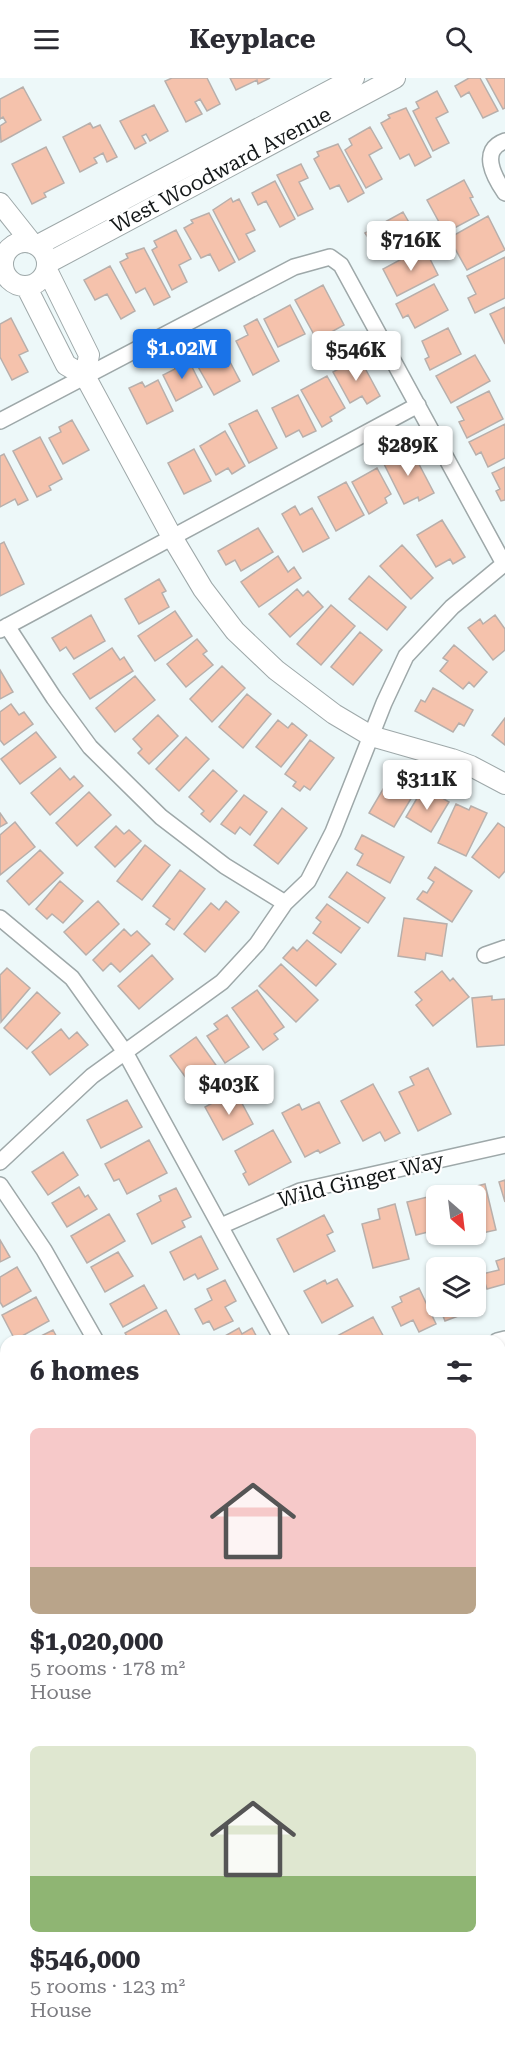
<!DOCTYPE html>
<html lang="en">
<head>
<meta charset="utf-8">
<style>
  body { margin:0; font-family:"Roboto Serif",serif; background:#f7f7f7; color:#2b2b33; height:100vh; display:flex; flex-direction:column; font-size:22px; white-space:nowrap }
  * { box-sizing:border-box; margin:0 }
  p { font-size:20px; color:#7c7c81 }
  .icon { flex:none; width:33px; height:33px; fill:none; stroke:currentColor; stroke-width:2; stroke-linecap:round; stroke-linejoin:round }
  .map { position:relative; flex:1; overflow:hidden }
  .sheet { position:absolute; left:0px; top:1257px; width:506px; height:722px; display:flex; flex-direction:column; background:#fff; border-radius:18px 18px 0 0; box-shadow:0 2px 4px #0004 }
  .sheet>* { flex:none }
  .needle { width:39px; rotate:152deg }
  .controls { position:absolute; left:426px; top:1107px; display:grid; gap:12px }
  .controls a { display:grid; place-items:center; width:60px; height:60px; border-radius:9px; background:#fff; box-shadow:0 2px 4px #0004; font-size:30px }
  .price { position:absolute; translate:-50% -51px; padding:0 14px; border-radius:6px; background:#fff; color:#222; font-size:20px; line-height:39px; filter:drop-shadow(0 2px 3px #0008) }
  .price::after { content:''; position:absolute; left:50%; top:36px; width:18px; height:14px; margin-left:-9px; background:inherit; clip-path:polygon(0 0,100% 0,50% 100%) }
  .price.current { background:#1a73e8; color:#fff }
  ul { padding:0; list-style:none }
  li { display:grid; align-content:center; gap:12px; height:318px; padding:0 30px }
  li span { display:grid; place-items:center; height:186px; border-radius:9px; color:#555 }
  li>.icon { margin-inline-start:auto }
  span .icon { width:108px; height:108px; fill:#fffc; stroke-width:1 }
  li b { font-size:26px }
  h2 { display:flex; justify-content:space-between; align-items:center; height:72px; padding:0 30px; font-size:26px }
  header { display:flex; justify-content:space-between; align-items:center; height:78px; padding:0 30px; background:#fff; font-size:27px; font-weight:700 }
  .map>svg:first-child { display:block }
</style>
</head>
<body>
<header><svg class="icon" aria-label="menu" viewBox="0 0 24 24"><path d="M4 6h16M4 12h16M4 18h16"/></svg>Keyplace<svg class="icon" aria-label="search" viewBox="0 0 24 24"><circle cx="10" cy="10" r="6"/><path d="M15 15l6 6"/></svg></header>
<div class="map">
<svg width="505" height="1978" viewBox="0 0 505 1978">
  <rect width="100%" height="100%" fill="#edf8f9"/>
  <path fill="#f5c2ac" stroke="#b8afab" stroke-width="1.5" d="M172,0H207L220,26L207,33L200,21L195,24L202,36L186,44L165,3Z
    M230,0H270L258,6L257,2L236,12Z
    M469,0H480L498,33L483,40L469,14L461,19L455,8Z
    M486,0H505V30L503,31Z
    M23,9L41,42L1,64L0,48L6,44L3,39L0,41V21Z
    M437,13L448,34L436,40L449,65L433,73L413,33L419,30L416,24Z
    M154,27L168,53L150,63L146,56L142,58L146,65L135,71L120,43Z
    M406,30L431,79L415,88L409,76L400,81L381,45L390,40L388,37Z
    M90,45L93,50L100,47L117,79L107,84L103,75L94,80L97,85L80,94L63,59Z
    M370,49L382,70L369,77L382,101L366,110L345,72L352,67L349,61Z
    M338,66L364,115L348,124L339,107L330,111L314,81L319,78L317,74Z
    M46,69L64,105L44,115L46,119L32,126L12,86Z
    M301,86L308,100L299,104L313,131L298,138L277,97Z
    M464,102L473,119L470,120L479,137L445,155L427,122Z
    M275,103L295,141L280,149L266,123L258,127L252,115Z
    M231,120L233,124L239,121L255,152L246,156L255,173L239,182L213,132Z
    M403,134L418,160L385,178L378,165L373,167L365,155Z
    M209,135L235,184L219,193L210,176L201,180L184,150L193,145L191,142Z
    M488,138L505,172L467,192L449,160Z
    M176,152L191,181L179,187L187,204L172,212L152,172L157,169L154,163Z
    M424,169L438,197L397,218L383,191Z
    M144,170L170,219L154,227L145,210L136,215L120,184L128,180L126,176Z
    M505,179V220L475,235L468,220L476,216L467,198Z
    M110,188L135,233L121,241L107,216L95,222L84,202Z
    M434,206L448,232L415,250L408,237L403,240L396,226Z
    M323,207L344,247L317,262L295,222Z
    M290,227L305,256L278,269L264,241Z
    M505,229V266L490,236Z
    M11,240L28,273L19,277L28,294L12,302L0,279V246Z
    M257,241L279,283L253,297L236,263L248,257L244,248Z
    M448,250L461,276L430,292L425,281L429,279L422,263Z
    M219,263L240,303L214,317L192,278Z
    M475,277L490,303L451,325L436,298Z
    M187,279L202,309L176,323L163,297L175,291L173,286Z
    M359,279L380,318L367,326L362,318L350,325L333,294Z
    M327,298L345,330L330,339L332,343L322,349L301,312Z
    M158,302L173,333L147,346L129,310L142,304L145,309Z
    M489,313L503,341L467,360L459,344L464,342L457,329Z
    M298,317L316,353L303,359L299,352L286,359L272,330Z
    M257,332L277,370L249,385L229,346Z
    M72,342L89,372L63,386L49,360L61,354L59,349Z
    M505,346V380L488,389L481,374L476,377L469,364Z
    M225,353L245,388L232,396L228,390L216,397L200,368Z
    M40,359L62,401L49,408L51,412L37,419L13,373Z
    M410,369L434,415L419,423L418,419L404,426L383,384Z
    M194,371L211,403L184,416L168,385Z
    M4,376L28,422L18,427L15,421L0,429V378Z
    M505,389V422L501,423L496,413L500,411L492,395Z
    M377,390L391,416L385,420L387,425L369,436L352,404Z
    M346,404L364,437L336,453L318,419Z
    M295,428L300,437L312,430L329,460L303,474L282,436Z
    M442,442L465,479L453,486L450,481L436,489L417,457Z
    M258,450L273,474L241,493L235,482L226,487L218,473Z
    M4,464L24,506L0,518V466Z
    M402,467L433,500L411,521L380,488Z
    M278,478L288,494L294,489L301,500L259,529L241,504Z
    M369,498L406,529L387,552L349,521Z
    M159,501L166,513L162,515L169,529L139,546L125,521Z
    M297,511L303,518L308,513L323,529L290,559L269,536Z
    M331,527L355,548L321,587L297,566Z
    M175,533L192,558L155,583L138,558Z
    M91,537L105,563L74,581L66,569L60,573L52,560Z
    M495,537L505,551V572L493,582L468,550L480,541L483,546Z
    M360,554L382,572L353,607L331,589Z
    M197,561L207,573L203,576L213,587L186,609L167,586Z
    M454,567L487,594L474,609L469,604L463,611L440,593L448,583L443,580Z
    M112,570L120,582L124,579L133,593L90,621L73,596Z
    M222,588L245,610L212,644L190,621Z
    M0,592L13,614L0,621Z
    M135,598L155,622L115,654L96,630Z
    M433,610L473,632L464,648L459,645L453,654L415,633L421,622L425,624Z
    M247,616L271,636L243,670L219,649Z
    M11,626L19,637L24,634L33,646L4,667L0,662V634Z
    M158,637L178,658L149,686L138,675L142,671L133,661Z
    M505,640V667L492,657Z
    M278,642L288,650L292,645L307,657L281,689L256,669Z
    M36,654L56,679L20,706L1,681Z
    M186,659L209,681L179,713L156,691Z
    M310,662L334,680L310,712L304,708L300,713L293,708L296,704L285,696Z
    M60,690L70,702L74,698L83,708L50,737L31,715Z
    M213,692L237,713L210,744L201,736L204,733L189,719Z
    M389,701L400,707L398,710L412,719L394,749L369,735Z
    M89,714L111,737L77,768L56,745Z
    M420,715L430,721L434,715L449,724L431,754L406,739Z
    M244,717L267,734L250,757L240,749L235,756L221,746Z
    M456,726L469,732L471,728L487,735L466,778L438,765Z
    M282,730L307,750L278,786L254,767Z
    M0,735L7,745L0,749Z
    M15,744L35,769L0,797V757Z
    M498,745L505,750V793L499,800L472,779Z
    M116,748L124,756L129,752L141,763L115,789L95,769Z
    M362,757L404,779L390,805L357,787L363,776L355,771Z
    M145,767L170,787L142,822L117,803Z
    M40,772L63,795L29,827L7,803Z
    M435,789L472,813L452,844L417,821L423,813L427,815L434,804L428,800Z
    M180,792L205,811L174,852L166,846L170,841L153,828Z
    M347,794L385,820L368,845L329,819Z
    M60,803L83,823L63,845L52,836L47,841L36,831Z
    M98,823L119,846L86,877L64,854Z
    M226,823L239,834L205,874L184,856L211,825L219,832Z
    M327,826L360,850L341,875L313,855L321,844L316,840Z
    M404,840L447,846L442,878L426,875L425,882L398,878Z
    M124,851L131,858L137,853L150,866L120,894L111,885L103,893L93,882Z
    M307,862L336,886L316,908L283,880L293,869L297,873Z
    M152,877L173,901L139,931L118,908Z
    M281,886L318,922L296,944L259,908Z
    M7,890L30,910L1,944L0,897Z
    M442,893L450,903L453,900L469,919L433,948L416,927L422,922L415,914Z
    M257,912L284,949L274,956L278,961L263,972L232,930Z
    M37,914L60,935L27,971L4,950Z
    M492,918V922L505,921V967L477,969L472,920Z
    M227,937L249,969L225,985L207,958L218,951L214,946Z
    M61,951L69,961L77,954L88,967L50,997L32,974Z
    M196,959L223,997L197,1015L170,978Z
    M428,990L451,1036L418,1053L399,1014L414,1007L410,999Z
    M373,1006L400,1055L385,1063L380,1054L363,1063L341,1023Z
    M225,1018L228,1023L238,1018L253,1046L223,1062L205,1029Z
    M127,1022L142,1049L101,1070L87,1042Z
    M319,1024L340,1065L320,1075L318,1072L305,1079L282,1035L299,1026L302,1032Z
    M273,1052L291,1084L249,1107L243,1096L246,1094L235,1073Z
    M149,1062L167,1095L127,1116L119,1101L114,1103L105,1086Z
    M63,1074L78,1097L48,1117L32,1094Z
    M505,1102V1124L499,1104Z
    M485,1106L496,1152L464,1159V1156H476V1118H454V1114Z
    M79,1109L85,1119L88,1117L97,1131L67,1149L52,1125Z
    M176,1110L191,1139L182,1143L185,1149L152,1166L137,1136L161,1123L159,1118Z
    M444,1115V1118H436V1152L416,1157L407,1124Z
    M395,1126L409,1181L373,1190L362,1146L380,1141L378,1131Z
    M109,1136L125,1163L87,1185L71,1158Z
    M324,1137L333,1154L327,1157L335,1173L294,1194L277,1161Z
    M201,1158L218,1191L198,1201L195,1196L184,1202L170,1174Z
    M0,1162L10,1179L0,1184Z
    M118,1174L133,1198L105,1214L91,1189Z
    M505,1180V1206L487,1211L482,1196L499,1192L496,1183Z
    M17,1189L31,1213L3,1229L0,1224V1199Z
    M337,1201L353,1228L322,1245L304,1213L325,1202L327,1206Z
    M225,1202L236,1223L225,1229L233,1243L214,1252L209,1243L203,1246L195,1231L212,1222L207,1211Z
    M144,1207L157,1230L123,1249L110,1226Z
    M419,1210L436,1246L419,1254L413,1242L401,1248L392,1229L402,1224L400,1219Z
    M36,1219L49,1243L15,1262L2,1237Z
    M439,1228H473L474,1232L445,1243Z
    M166,1232L180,1258L172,1263H130L125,1255Z
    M373,1239L386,1263H334L333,1260Z
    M239,1250L242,1256L252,1250L259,1263H216Z
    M53,1252L59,1263H31Z
    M505,1298V1337L500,1322V1300Z
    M5,1301L6,1336L0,1339V1304Z
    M6,1353V1386L0,1375V1357Z
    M505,1380V1424L500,1427V1382Z
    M500,1504L502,1509L505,1508V1533L502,1535L505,1541L500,1544Z
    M6,1553V1579L0,1568V1557Z
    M505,1561V1582L500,1575V1564Z
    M6,1638V1659L0,1648V1641Z
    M0,1670L6,1678L0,1682Z
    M501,1723L505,1731V1752L500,1755Z
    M6,1765V1789L0,1784V1771Z
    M0,1804L6,1807V1829L4,1828L0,1835Z
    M500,1901L505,1902V1933L500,1932Z
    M500,1945L505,1949V1978H491L484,1972H500Z
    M6,1954V1972H31L29,1978H0V1966Z
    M38,1972H66L71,1974L70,1978H36Z
    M446,1972H467L470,1978H436Z"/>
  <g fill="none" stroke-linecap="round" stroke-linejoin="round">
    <defs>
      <path id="minor" d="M505,63C479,72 494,99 505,115
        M0,343L294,189L330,179L341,187L504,486
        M7,548L54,620L90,669L161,739L225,788L285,825
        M0,552L418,327
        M0,840L72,900L125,974L283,1263
        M485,877L505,870
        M0,1084L92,998L222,904L257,866L285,825L308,803L333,754L384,625L406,578L452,529L505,485
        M0,1107L44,1172L96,1263
        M221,1148L300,1113L505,1067
        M497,1263L505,1261
        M0,1439L6,1450
        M500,1467L505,1465
        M0,1517L6,1513
        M500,1664L505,1675
        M0,1725L6,1721
        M0,1907L6,1910
        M212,1972L277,1976L336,1972"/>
      <path id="tertiary" d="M0,125L31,164
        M3 186a22 22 0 1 1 44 0a22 22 0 1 1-44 0Z
        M38,167L354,0
        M48,185L395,0
        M47,192L89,277L85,298
        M26,208L66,287L85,298L172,459L203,511L235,553L276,592L334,636L371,658L452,681L471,688L505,706"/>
    </defs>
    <use href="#minor" stroke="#9ea8a9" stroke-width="18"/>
    <use href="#tertiary" stroke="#9ea8a9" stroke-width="22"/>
    <use href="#minor" stroke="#fff" stroke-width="15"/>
    <use href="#tertiary" stroke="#fff" stroke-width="20"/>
  </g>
  <g text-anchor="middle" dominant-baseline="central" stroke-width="4.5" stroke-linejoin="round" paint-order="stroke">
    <g font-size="21" fill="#141819" stroke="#fff">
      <text transform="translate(221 92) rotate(-28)">West Woodward Avenue</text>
      <text transform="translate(361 1102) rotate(-14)">Wild Ginger Way</text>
    </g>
  </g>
</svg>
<div class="controls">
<a><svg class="needle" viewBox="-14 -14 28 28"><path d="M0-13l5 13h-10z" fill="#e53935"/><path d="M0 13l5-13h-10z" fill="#7c7c81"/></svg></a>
<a><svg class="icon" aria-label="layers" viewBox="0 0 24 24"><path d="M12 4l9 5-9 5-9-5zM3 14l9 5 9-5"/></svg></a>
</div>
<b class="price" style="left:411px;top:194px">$716K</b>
<b class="price current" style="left:182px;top:302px">$1.02M</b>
<b class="price" style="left:356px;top:304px">$546K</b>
<b class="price" style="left:408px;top:399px">$289K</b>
<b class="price" style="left:427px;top:733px">$311K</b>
<b class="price" style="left:229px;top:1038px">$403K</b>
<section class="sheet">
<h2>6 homes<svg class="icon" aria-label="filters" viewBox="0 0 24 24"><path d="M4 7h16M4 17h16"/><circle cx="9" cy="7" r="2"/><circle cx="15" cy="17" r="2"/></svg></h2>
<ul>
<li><span style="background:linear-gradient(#f6c9c9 75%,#b9a48a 0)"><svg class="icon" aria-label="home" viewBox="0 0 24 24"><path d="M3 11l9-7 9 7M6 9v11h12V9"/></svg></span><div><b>$1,020,000</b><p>5 rooms · 178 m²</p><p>House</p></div></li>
<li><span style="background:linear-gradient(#dfe7d0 70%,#8fb573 0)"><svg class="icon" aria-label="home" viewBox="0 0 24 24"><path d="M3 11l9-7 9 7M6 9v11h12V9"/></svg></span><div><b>$546,000</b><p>5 rooms · 123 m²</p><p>House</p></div></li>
</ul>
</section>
</div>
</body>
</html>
